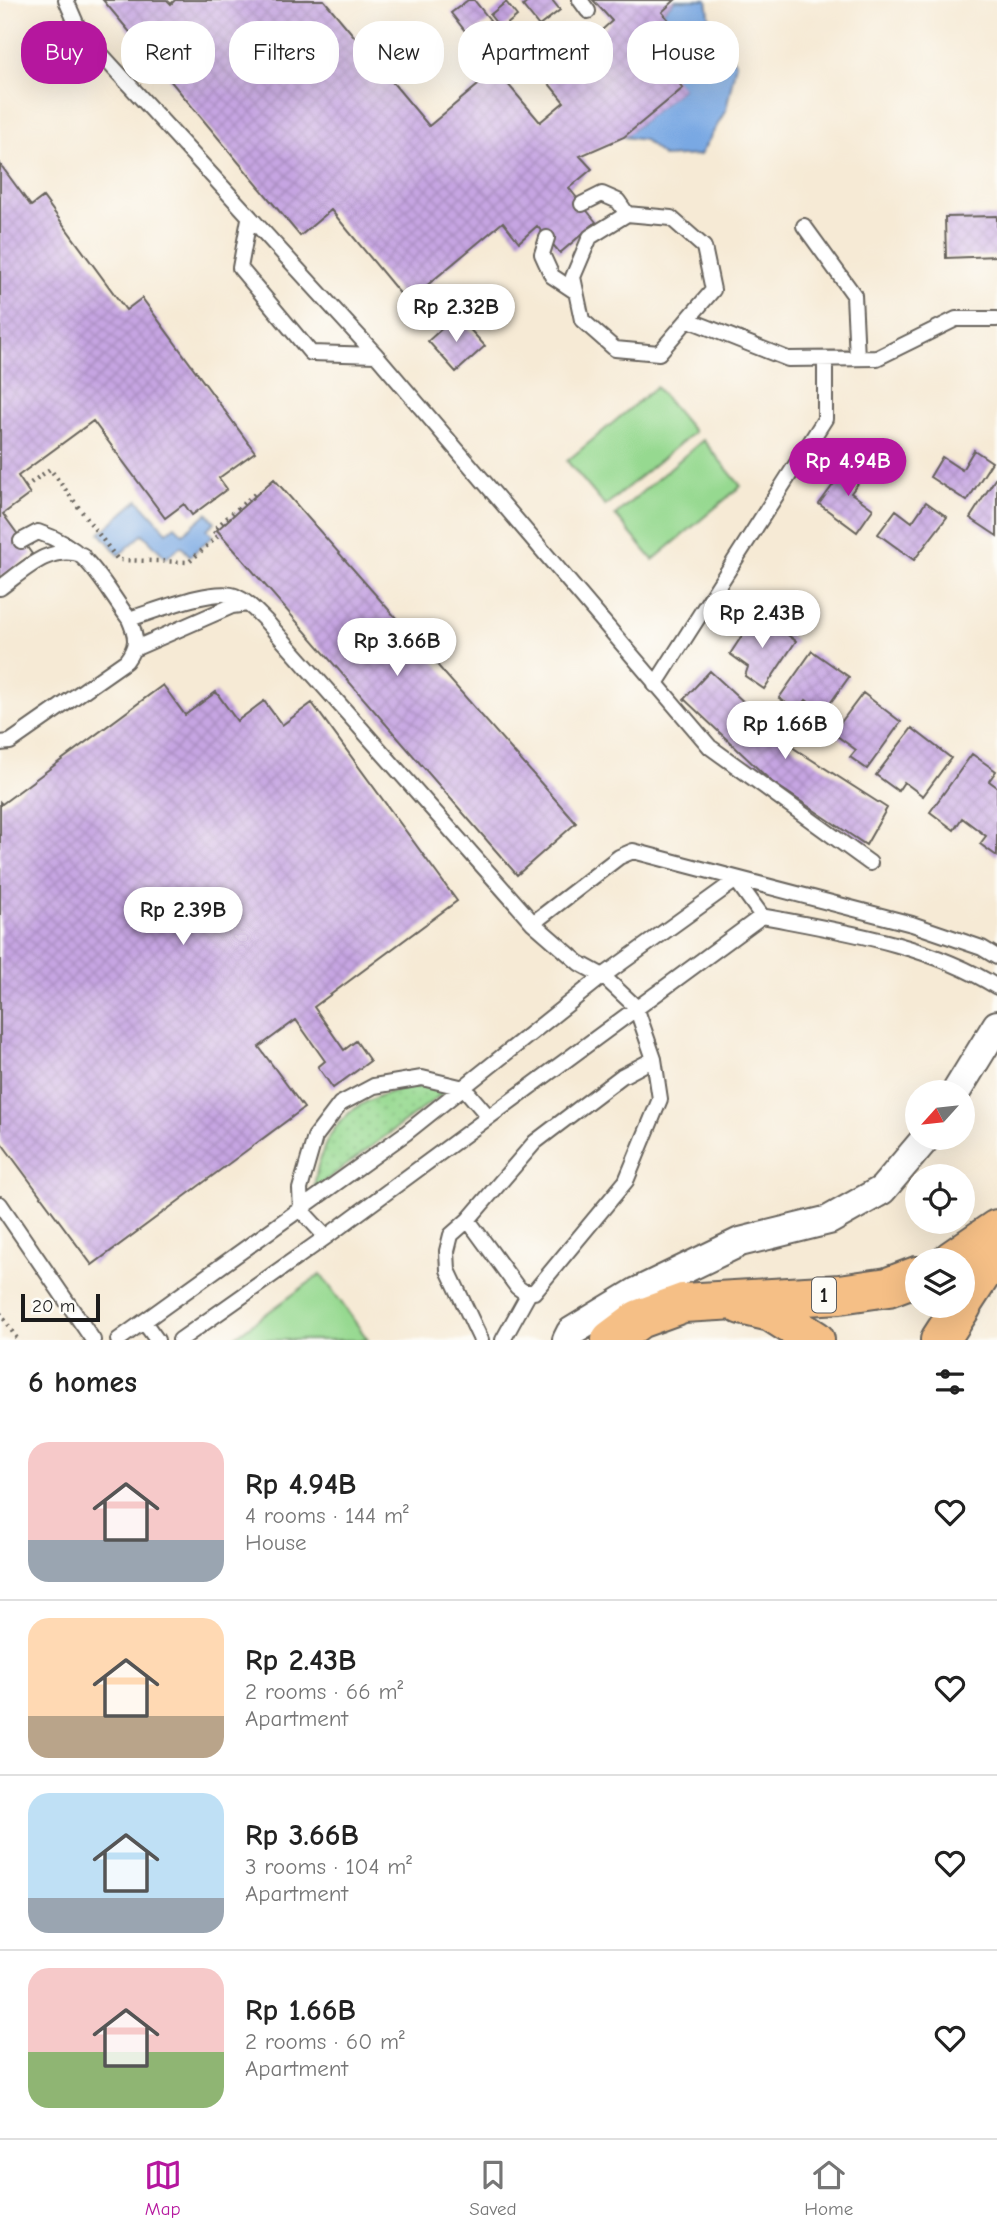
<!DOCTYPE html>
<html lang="en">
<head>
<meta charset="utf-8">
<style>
  body { margin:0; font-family:"Comic Neue",sans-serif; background:#f2f2f2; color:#222; height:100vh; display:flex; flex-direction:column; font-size:26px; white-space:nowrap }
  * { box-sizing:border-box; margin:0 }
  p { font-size:23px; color:#767676 }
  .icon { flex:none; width:38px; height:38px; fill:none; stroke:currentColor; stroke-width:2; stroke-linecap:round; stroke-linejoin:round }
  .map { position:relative; height:1340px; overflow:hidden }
  .side { display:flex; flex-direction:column; background:#fff; flex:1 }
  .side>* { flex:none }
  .guide { position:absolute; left:21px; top:21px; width:956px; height:63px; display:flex; gap:14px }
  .needle { width:46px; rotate:243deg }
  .tools { position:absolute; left:905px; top:1080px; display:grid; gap:14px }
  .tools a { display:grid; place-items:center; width:70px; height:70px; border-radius:50%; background:#fff; box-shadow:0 7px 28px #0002; font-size:35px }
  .scale { position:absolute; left:21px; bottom:18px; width:79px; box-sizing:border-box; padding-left:7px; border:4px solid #1c1c1c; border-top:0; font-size:19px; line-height:24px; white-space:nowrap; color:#1c1c1c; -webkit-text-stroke:5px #fdfcf7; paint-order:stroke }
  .price { position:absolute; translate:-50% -60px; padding:0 16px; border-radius:24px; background:#fff; color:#222; font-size:23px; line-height:46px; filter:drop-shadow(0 2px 4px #0008) }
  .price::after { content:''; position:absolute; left:50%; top:42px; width:21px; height:16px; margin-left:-10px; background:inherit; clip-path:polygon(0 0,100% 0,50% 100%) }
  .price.active { background:#b5179e; color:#fff }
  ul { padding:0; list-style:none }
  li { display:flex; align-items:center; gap:21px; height:175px; padding:0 28px }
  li+li { border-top:2px solid #e0e0e0 }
  li span { display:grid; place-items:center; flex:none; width:196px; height:140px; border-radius:21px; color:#555 }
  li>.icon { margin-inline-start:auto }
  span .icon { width:84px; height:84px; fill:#fffc; stroke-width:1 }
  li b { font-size:30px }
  h2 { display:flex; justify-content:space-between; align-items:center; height:84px; padding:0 28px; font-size:30px }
  .chip { padding:0 24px; border-radius:28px; background:#fff; box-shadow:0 7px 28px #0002; font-size:24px; line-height:63px }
  .chip.active { background:#b5179e; color:#fff }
  .tab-bar { display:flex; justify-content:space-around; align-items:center; height:98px; border-top:2px solid #e0e0e0; background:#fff; font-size:19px; color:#767676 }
  .tab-bar a { display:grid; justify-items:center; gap:4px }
  .tab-bar .active { color:#b5179e }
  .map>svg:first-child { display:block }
</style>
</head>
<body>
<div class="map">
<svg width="997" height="1340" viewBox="0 0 997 1340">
  <defs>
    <pattern id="grass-dots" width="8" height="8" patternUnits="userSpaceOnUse" patternTransform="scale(1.75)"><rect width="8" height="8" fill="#96d990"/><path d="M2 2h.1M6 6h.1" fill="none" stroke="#81ba7c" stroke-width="1.8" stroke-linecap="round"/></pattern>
    <pattern id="building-cross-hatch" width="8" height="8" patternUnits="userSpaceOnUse" patternTransform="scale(1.75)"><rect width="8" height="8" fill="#c6a5e2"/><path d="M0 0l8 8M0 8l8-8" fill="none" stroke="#aa8dc1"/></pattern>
  </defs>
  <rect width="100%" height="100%" fill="#fdfcf7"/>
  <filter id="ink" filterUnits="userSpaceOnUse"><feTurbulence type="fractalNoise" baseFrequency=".0143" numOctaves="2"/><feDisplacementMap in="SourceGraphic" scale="14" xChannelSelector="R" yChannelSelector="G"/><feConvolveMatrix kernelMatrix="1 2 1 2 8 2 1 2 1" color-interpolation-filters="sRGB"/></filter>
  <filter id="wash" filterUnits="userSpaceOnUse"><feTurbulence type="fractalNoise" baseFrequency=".00686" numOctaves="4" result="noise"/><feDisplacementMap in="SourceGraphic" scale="28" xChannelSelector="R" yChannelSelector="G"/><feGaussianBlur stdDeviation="1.57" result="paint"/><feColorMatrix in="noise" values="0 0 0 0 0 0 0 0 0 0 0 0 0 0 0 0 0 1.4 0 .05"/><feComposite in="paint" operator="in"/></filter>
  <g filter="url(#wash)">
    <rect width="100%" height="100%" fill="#f6ead5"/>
    <path fill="url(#grass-dots)" stroke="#597a56" stroke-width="2" d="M420,1086L446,1091L314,1189C321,1122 357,1095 420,1086Z"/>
    <path fill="#96d990" stroke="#597a56" stroke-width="2" d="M656,387L694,432L605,506L567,461Z
      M703,440L741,486L653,560L615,515Z
      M321,1274L368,1340H230Z"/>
    <path fill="#79a8e3" stroke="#4a6280" stroke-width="2" d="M675,0H707L711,28L736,63L726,110L700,155L664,157L644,140L624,137L682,88L662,63L687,42L662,12Z
      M138,500L167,532L175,526L183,534L207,513L215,522L207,529L213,536L190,556L181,546L166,558L143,534L119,555L100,533Z"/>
    <g id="blocks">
      <path fill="url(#building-cross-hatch)" d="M103,0H167L171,4L175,0H324L429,126L496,70L540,122L564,102L546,80L612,21L593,0H675L662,12L687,42L662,63L683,88L624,137L580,156L592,169L569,188L596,222L560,253L537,226L519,242L503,222L407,302L331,210L300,236Z
        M468,0H474L490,20L469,36L451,13Z
        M530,0H552L560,10L539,26L523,6Z
        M506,2L517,16L501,29L490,15Z
        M0,164L31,206L43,197L126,310L142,298L255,452L219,478L227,489L192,515L184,504L165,518L93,421L18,476L30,494L3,514L32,554L0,578Z
        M997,216V256L946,258L945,217Z
        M457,315L485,346L456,372L428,341Z
        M974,450L992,462L967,501L930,477L942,457L962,470Z
        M852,459L868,470L851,493L873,509L857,532L819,504Z
        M997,476V536L970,518Z
        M274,479L576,823L517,875L217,530Z
        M926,502L947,517L914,560L878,534L896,510L912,522Z
        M757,613L796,641L764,689L745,676L748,667L730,654Z
        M812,651L849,677L823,713L806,700L798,711L779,698Z
        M710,671L795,749L887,808L866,845L772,782L684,699Z
        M163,685L185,715L216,692L237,721L264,701L282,725L312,703L457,901L314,1007L344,1050L356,1041L370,1061L333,1088L318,1067L325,1061L296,1020L259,1047L304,1108L92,1265L0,1141V802L2,804Z
        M863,693L901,722L867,769L850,757L856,750L833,733Z
        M912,728L951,758L923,796L904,782L898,791L876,775Z
        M972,754L996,771L989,781L997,787V856L980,844L986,836L962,818L954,830L930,812Z"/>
    </g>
  </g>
  <g filter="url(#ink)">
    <use href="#blocks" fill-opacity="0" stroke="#68645d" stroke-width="2"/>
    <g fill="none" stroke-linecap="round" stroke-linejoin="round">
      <defs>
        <path id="lane" d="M66,0L79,30L376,355L710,747L870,863
          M580,0L588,11
          M582,204L602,194L618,201L627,214
          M627,214L671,218L704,247L713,290L659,353L615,349L582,320L573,277L590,237Z
          M249,219L240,268L311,353L376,355
          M804,226L854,295L857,358
          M547,238L542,254L552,276L576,292
          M689,320L788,359L877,358L956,319H997
          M21,541L38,532C89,549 99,578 129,619C153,612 214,587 235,596C247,601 256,611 265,620L533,923L579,963L603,976L636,1007L654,1059L660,1099L626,1181L534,1292H524L517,1287L468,1220
          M0,588C25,570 49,544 82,555
          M136,648L232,606L248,604
          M655,685L825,419V359
          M0,743L10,742L126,661C138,645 137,637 129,619
          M736,880L762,916C840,931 929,944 997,987
          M533,923L619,857L633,851L912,924L982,948L997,957
          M0,1204L93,1340
          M326,1237L301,1210L300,1189L315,1137L340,1104L374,1086L422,1078L464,1088L488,1116
          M144,1322L157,1340
          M118,1340L406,1133L603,976L736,880
          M180,1340L326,1237L762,916
          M481,1340L448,1270L447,1251L451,1235L468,1220L535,1142L622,1076L654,1059
          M503,1340L529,1293"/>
        <path id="street" d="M956,1092L997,1025
          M567,1340L571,1332L637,1292L740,1242L829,1220L882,1190L926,1138"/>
        <path id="highway" d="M952,1260L997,1229
          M962,1304L997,1250
          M741,1305L771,1312L815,1340
          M611,1340L639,1319L683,1303L840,1294L888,1287L917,1276
          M940,1340L962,1306"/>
      </defs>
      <use href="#lane" stroke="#68645d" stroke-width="18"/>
      <use href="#street" stroke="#68645d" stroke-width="32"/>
      <use href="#highway" stroke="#68645d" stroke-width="42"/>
      <path stroke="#68645d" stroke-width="4.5" stroke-dasharray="2 5" stroke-linecap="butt" d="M25,487L50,469L118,560L189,562L218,536L213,530L257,492
        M0,1313L18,1340"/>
      <use href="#lane" stroke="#fff" stroke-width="14"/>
      <use href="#street" stroke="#fff" stroke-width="28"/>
      <use href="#highway" stroke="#f5bf86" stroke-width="38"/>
    </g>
  </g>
  <g text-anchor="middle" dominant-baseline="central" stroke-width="6" stroke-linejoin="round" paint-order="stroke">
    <rect fill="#fdfcf7" stroke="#605f5e" stroke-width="2" x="812" y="1277.5" width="24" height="35" rx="5"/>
    <g font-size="21" font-weight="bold" fill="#1c1c1c">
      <text x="824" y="1295">1</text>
    </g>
  </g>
</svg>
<div class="tools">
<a><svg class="needle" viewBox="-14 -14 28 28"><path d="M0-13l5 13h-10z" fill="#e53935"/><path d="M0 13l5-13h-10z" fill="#767676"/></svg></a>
<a><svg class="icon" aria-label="locate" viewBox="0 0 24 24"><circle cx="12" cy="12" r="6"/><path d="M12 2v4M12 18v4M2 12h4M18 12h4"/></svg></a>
<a><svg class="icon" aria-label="layers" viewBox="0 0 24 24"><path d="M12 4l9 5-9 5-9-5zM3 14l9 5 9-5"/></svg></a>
</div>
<div class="scale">20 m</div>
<b class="price" style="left:456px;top:344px">Rp 2.32B</b>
<b class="price active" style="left:848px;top:498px">Rp 4.94B</b>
<b class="price" style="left:762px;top:650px">Rp 2.43B</b>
<b class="price" style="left:397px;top:678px">Rp 3.66B</b>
<b class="price" style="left:785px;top:761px">Rp 1.66B</b>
<b class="price" style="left:183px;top:947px">Rp 2.39B</b>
<div class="guide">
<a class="chip active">Buy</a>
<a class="chip">Rent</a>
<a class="chip">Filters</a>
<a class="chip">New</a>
<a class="chip">Apartment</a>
<a class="chip">House</a>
</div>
</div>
<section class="side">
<h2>6 homes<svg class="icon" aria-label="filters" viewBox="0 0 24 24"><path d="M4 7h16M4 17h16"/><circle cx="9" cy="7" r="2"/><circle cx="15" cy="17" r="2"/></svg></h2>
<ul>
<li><span style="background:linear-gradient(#f6c9c9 70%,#9aa5b1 0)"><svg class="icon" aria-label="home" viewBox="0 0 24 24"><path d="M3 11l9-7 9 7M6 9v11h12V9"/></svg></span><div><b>Rp 4.94B</b><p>4 rooms · 144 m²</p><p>House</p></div><svg class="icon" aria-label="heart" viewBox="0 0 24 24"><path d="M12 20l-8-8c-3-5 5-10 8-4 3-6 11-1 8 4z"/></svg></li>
<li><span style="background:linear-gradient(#ffd9b3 70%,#b9a48a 0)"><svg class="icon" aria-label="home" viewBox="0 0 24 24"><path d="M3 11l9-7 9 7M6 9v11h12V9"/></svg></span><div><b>Rp 2.43B</b><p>2 rooms · 66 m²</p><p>Apartment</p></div><svg class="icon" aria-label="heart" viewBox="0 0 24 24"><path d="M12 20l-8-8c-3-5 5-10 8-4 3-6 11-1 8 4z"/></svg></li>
<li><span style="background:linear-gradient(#bfe0f5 75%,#9aa5b1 0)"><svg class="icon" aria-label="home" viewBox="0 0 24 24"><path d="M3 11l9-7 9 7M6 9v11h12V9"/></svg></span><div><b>Rp 3.66B</b><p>3 rooms · 104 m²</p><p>Apartment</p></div><svg class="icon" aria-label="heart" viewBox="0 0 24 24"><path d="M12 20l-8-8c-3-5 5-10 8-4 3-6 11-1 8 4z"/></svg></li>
<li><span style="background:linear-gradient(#f6c9c9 60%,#8fb573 0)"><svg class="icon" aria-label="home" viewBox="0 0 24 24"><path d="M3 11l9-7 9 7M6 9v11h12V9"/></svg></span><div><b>Rp 1.66B</b><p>2 rooms · 60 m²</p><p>Apartment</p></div><svg class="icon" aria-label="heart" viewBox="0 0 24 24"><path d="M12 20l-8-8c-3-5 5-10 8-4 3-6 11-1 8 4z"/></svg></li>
</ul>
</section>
<nav class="tab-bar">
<a class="active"><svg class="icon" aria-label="map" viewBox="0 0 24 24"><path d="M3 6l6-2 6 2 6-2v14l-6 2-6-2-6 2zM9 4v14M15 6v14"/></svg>Map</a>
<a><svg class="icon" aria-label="saved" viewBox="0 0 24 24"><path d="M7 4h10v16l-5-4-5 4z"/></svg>Saved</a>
<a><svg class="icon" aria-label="home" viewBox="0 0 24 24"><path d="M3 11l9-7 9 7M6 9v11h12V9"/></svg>Home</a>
</nav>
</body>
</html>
